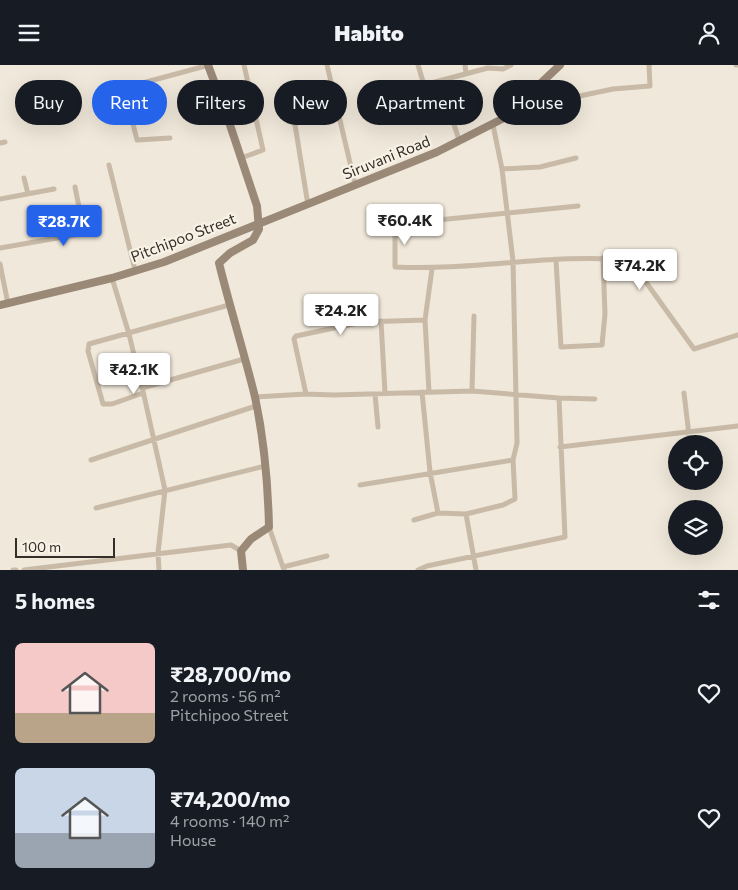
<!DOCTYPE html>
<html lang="en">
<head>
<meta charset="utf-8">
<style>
  body { margin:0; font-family:Commissioner,sans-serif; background:#242831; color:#f1f3f6; height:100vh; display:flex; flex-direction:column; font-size:19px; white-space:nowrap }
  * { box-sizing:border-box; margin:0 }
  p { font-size:16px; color:#9ea1a6 }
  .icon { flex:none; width:28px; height:28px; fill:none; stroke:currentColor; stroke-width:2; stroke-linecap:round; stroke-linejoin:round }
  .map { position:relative; height:505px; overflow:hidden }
  .panel { display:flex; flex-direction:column; background:#171b24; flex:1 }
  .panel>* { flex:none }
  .hud { position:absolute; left:15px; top:15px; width:709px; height:45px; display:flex; gap:10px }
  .buttons { position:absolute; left:668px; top:370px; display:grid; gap:10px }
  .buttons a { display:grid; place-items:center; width:55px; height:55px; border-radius:50%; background:#171b24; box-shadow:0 5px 20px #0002; font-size:25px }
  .scale { position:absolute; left:15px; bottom:12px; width:100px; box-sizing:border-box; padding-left:5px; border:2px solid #352d27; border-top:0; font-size:14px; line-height:18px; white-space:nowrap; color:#352d27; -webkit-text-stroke:4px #f8f2e6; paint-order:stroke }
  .price { position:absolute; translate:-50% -42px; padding:0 11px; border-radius:5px; background:#fff; color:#222; font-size:16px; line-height:32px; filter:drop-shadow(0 1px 2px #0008) }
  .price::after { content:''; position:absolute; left:50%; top:30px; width:15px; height:11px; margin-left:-8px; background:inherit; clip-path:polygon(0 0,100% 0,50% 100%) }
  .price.active { background:#2563eb; color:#fff }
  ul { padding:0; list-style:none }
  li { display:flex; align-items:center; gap:15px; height:125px; padding:0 15px }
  li span { display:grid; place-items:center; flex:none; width:140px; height:100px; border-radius:8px; color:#555 }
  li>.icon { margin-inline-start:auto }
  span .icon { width:60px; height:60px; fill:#fffc; stroke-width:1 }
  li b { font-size:21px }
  h2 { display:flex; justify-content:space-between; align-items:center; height:60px; padding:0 15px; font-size:21px }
  .tag { padding:0 18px; border-radius:22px; background:#171b24; box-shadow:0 5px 20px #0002; font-size:18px; line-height:45px }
  .tag.active { background:#2563eb; color:#fff }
  header { display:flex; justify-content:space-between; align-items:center; height:65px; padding:0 15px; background:#171b24; font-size:22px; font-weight:800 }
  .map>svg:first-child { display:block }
</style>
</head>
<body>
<header><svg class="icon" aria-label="menu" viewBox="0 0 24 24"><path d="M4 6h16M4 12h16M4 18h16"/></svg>Habito<svg class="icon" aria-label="person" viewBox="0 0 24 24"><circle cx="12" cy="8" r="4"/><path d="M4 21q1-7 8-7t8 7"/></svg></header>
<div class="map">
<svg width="738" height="505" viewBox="0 0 738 505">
  <rect width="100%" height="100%" fill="#f0e8da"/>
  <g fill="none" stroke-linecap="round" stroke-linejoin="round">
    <path stroke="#c8baa7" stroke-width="5" d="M327,0L355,119
      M418,0L424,20L451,50L459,75
      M465,0L466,9
      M736,0H738
      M374,33L488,3L503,4L511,0
      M570,33L613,24L650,21L649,0
      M291,35L308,140
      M170,73L137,75L124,23L209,0
      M0,78L5,77
      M241,93L263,85L244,0
      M109,100L135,205
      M502,104L540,102L576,93
      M24,113L28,129
      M0,134L54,124
      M395,143V202C473,206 552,188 630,195L694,284L738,270
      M438,155L578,141
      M0,183L80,169L83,162L75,122
      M556,195L561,282L602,280L605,249L603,193
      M0,199L8,239
      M112,213L129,269L142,323L244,294
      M381,256L385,328
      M143,326L165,425L158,488L159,505
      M472,326L474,251
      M422,327L430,407L438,448
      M429,327L425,255L432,204
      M143,328L112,339H103L88,286L89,279L229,240
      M684,328L690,379
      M306,329L294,274L296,271L363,257L425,255
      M375,329L378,362
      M255,332L306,329L334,330L472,326L559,333L565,472L427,501L418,505
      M559,333L595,334
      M560,382L738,361
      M91,395L256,341
      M360,420L513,395
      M96,443L265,401
      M466,449L476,505
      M414,455L438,448L466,449L503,440L515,434L513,395L517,378L513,196L502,104L493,60
      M269,462L284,505
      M283,502L327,491
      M13,505H16
      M24,505L231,480L241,486"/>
    <path stroke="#9b8978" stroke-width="8" d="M208,0L226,48L257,141L259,164L253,175L230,188L219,198C230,243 244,287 255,332C264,374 268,418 269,462L251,474L241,486L243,505
      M0,240L112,213L164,197L437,87L504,53L560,0"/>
  </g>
  <g text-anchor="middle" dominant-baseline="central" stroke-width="4.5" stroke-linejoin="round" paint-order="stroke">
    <g font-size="15" fill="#352d27" stroke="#f8f2e6">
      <text transform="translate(386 92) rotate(-22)">Siruvani Road</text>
      <text transform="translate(183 172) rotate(-21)">Pitchipoo Street</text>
    </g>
  </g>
</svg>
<div class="buttons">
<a><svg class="icon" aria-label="locate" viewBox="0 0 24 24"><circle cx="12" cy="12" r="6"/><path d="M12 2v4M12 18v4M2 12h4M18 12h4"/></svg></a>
<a><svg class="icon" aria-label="layers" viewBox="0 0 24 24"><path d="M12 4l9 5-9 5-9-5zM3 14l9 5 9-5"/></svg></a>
</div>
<div class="scale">100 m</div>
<b class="price" style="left:405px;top:181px">₹60.4K</b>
<b class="price active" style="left:64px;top:182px">₹28.7K</b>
<b class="price" style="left:640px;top:226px">₹74.2K</b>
<b class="price" style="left:341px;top:271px">₹24.2K</b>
<b class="price" style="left:134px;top:330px">₹42.1K</b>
<div class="hud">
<a class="tag">Buy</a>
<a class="tag active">Rent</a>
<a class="tag">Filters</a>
<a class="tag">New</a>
<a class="tag">Apartment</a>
<a class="tag">House</a>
</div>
</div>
<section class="panel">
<h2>5 homes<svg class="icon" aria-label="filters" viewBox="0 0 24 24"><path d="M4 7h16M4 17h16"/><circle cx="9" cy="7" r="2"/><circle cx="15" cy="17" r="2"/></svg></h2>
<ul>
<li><span style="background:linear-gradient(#f6c9c9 70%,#b9a48a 0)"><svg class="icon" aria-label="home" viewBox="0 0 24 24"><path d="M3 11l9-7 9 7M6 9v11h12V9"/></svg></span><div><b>₹28,700/mo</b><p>2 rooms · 56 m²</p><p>Pitchipoo Street</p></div><svg class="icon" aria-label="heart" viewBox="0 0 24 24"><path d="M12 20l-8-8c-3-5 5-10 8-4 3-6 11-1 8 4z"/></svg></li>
<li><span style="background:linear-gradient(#c9d6e8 65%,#9aa5b1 0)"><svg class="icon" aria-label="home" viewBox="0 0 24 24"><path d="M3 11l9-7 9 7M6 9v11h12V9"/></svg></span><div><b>₹74,200/mo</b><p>4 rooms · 140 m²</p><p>House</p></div><svg class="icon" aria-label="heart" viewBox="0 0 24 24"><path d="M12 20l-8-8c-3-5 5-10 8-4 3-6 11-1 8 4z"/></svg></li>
</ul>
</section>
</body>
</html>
